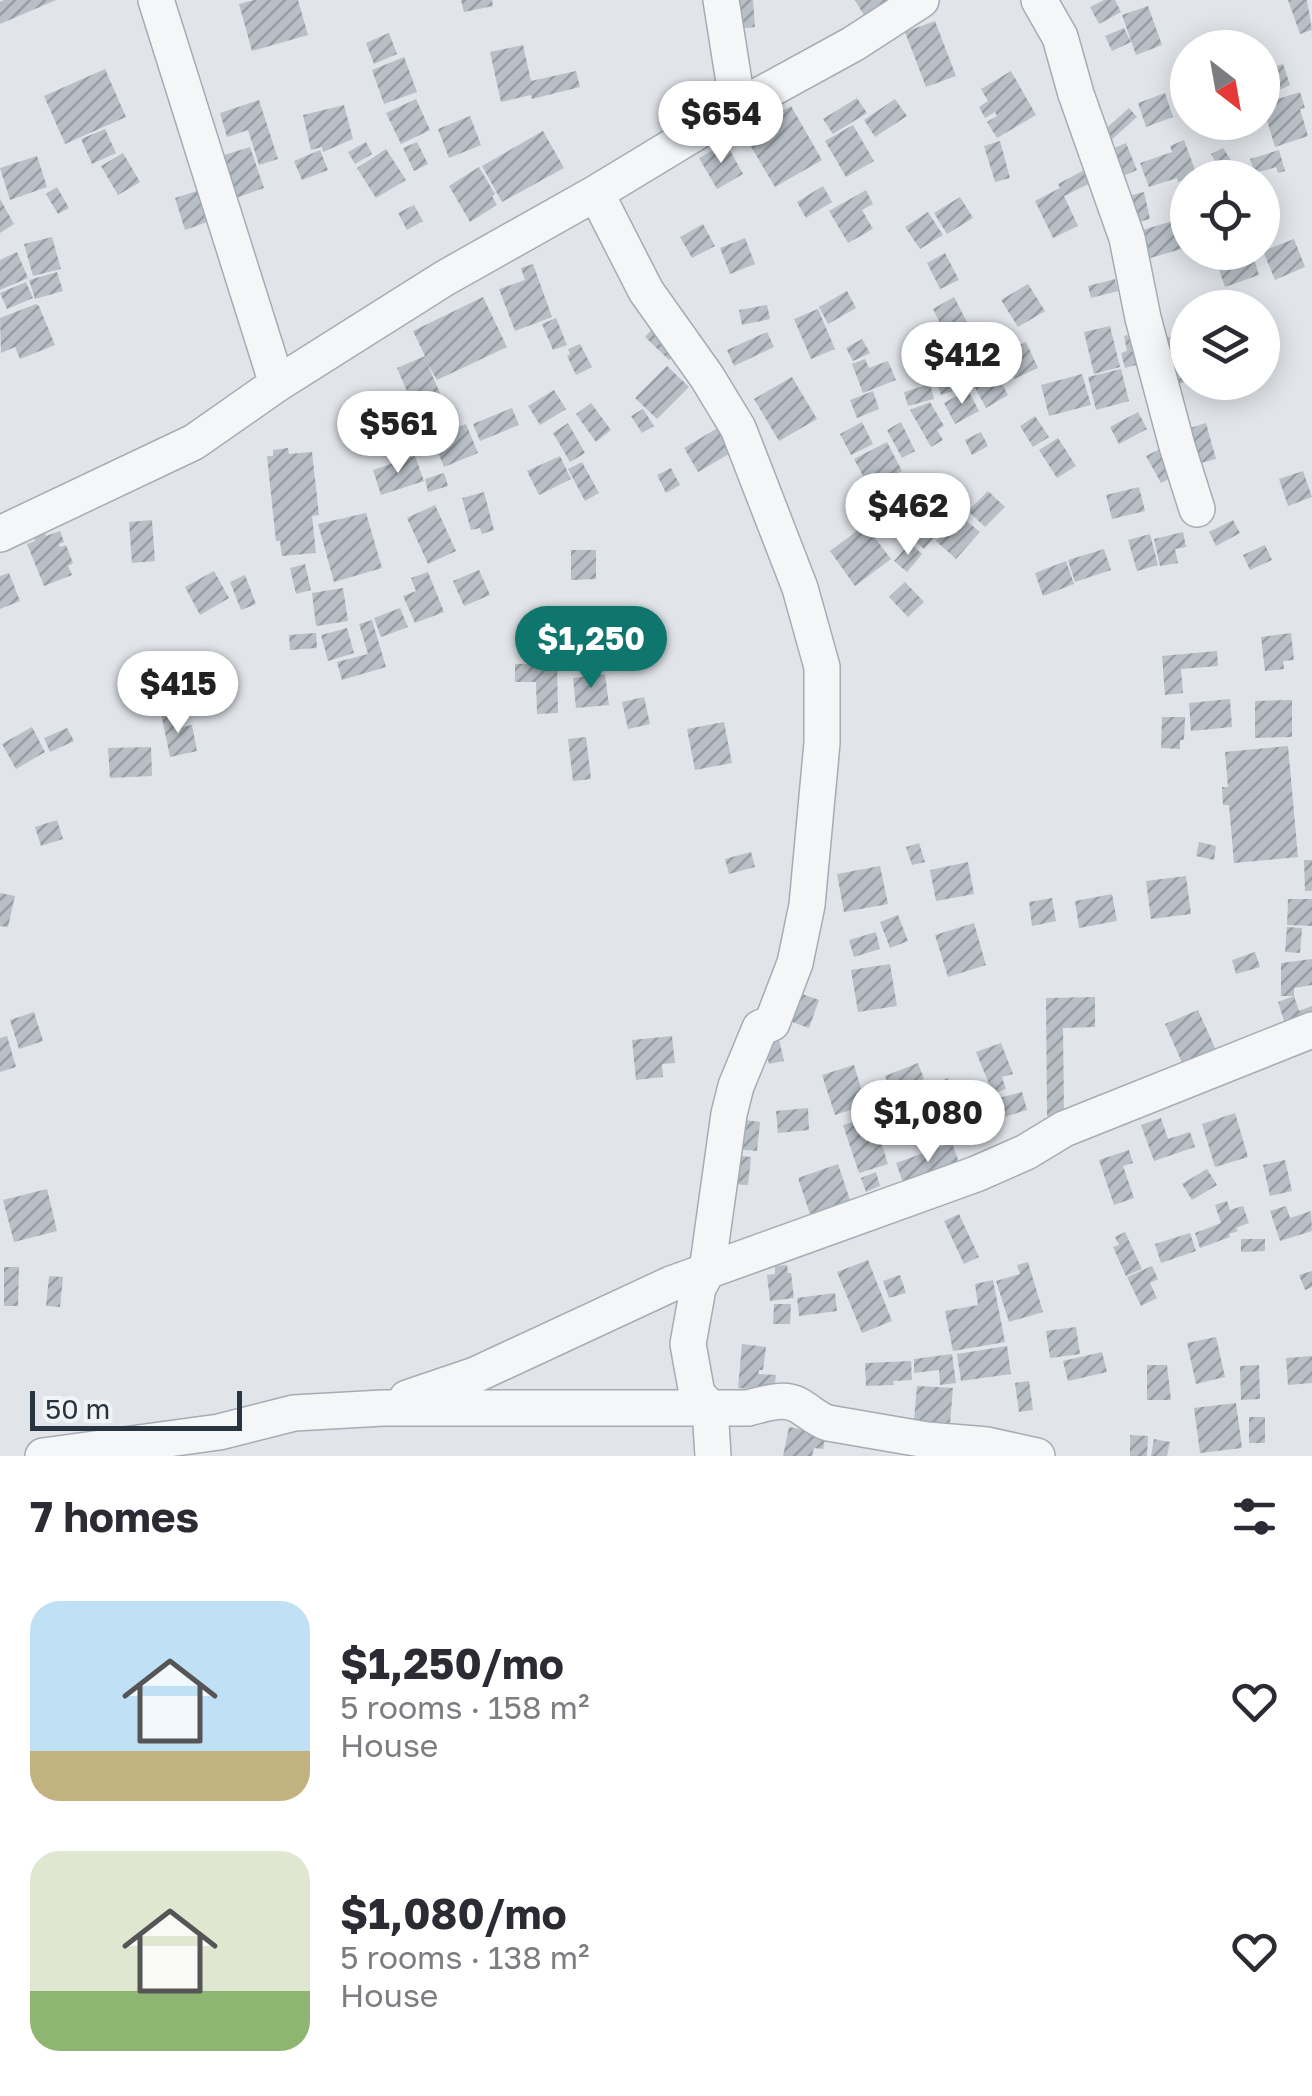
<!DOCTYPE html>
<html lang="en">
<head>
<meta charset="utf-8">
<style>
  body { margin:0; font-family:"Golos Text",sans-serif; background:#f2f2f3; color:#2b2b33; height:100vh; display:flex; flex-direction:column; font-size:38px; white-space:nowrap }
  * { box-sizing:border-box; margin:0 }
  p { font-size:32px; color:#7c7c81 }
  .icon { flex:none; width:55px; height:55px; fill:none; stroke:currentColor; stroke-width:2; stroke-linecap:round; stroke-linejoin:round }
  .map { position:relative; height:1456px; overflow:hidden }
  .details { display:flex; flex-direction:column; background:#fff; flex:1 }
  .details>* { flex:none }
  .needle { width:65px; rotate:149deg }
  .tools { position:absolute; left:1170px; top:30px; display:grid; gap:20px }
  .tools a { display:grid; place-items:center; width:110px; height:110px; border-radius:50%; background:#fff; box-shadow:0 5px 25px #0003; font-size:50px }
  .scale { position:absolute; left:30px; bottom:25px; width:212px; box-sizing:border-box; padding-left:10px; border:5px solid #293441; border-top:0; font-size:28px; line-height:35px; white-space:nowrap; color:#293441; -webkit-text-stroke:8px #f1f4f7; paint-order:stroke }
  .price { position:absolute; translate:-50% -85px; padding:0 22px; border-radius:35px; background:#fff; color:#222; font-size:32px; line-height:65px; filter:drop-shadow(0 2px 5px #0008) }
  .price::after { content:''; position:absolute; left:50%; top:60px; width:30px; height:22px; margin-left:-15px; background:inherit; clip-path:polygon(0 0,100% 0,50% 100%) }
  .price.selected { background:#0f766e; color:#fff }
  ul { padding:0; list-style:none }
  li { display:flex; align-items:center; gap:30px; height:250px; padding:0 30px }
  li span { display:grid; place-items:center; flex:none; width:280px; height:200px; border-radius:30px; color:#555 }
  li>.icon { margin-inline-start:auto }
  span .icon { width:120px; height:120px; fill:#fffc; stroke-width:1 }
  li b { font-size:42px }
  h2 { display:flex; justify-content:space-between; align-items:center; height:120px; padding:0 30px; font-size:42px }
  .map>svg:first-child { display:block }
</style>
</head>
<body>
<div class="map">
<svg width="1312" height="1456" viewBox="0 0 1312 1456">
  <defs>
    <pattern id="building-hatch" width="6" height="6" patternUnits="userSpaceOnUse" patternTransform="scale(2.5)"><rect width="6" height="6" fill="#b8bfc6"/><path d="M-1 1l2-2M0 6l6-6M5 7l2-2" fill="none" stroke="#969ca2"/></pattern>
  </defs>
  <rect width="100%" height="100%" fill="#e1e5ea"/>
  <path fill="url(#building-hatch)" d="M4,0H56L0,24V2Z
    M254,0H298L308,35L252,51L239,4Z
    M461,0H492L493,6L464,12Z
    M726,0H753L755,27L729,30Z
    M855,0H896L865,17Z
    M1104,0H1115L1121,12L1099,24L1090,7Z
    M1288,0H1307L1312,30L1300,34Z
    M1148,6L1162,45L1136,55L1122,15Z
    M935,21L956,76L926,87L905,32Z
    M1124,28L1131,42L1112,51L1105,36Z
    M389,33L397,54L374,64L366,43Z
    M523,45L531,81L576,71L580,87L532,99L531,95L501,102L490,52Z
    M404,57L417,92L384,104L372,70Z
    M1283,64L1290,85L1262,98V71Z
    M105,69L126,117L65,144L44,96Z
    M1011,71L1036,115L997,138L987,122L997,116L995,112L985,118L979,107L988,101L981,89Z
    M1300,92L1305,108L1300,109L1308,136L1275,147L1262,104Z
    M1165,93L1173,117L1146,127L1138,103Z
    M857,98L867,113L833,134L823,119Z
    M416,99L430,130L401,144L386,113Z
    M895,99L907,116L875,137L864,120Z
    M259,100L278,159L259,165L248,130L227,137L220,113Z
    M344,105L353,139L323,152L322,147L311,150L303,115Z
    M791,106L822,160L775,187L747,140L775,123L772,117Z
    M1129,108L1137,117L1109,142L1101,133Z
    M470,116L481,145L449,158L438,129Z
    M853,125L874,161L846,177L825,141Z
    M105,129L116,153L92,164L81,139Z
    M543,131L564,168L502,202L482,166Z
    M1184,140L1197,175L1178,182L1177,178L1149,187L1140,163L1172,152L1170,146Z
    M1000,141L1010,178L995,182L984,146Z
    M366,142L372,154L355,164L348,152Z
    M417,142L428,164L414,171L403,148Z
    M726,143L743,174L717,189L699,158Z
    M1126,143L1137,170L1114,180L1103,153Z
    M250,147L264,188L233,199L218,157Z
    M1223,148L1231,160L1221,166L1228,178H1199L1196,173L1215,161L1211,154Z
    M386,149L406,180L376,198L357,168Z
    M320,150L328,170L302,180L294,161Z
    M1279,150L1285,171L1278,173L1276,167L1255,173L1250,159Z
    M123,153L140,182L118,195L101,166Z
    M37,156L47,187L10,200L0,168Z
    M479,167L495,194L492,196L497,205L470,222L449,186Z
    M1088,168L1095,181L1064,196L1078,226L1053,238L1035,201L1060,188L1058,184Z
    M823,186L832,202L806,218L797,202Z
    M57,187L69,208L58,214L46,194Z
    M200,190L210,221L185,230L175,198Z
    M866,190L873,204L862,210L873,229L848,243L829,211Z
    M1144,192L1150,219L1131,224L1125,197Z
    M960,197L973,218L947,234L934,213Z
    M0,199L14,224L0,233Z
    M414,205L423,221L407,230L398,213Z
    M928,212L943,235L920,249L905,227Z
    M1183,218L1188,247L1147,259L1139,231Z
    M703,224L715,246L692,258L680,237Z
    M52,237L61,269L33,276L24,244Z
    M745,238L755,264L730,274L720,248Z
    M1294,239L1305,267L1275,280L1263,251Z
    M17,252L28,278L0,290V260Z
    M1213,252H1252L1259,275L1225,287Z
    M945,253L959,280L940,289L927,263Z
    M533,264L552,317L515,331L499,289L525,280L521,268Z
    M57,272L63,291L35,299L29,280Z
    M1115,279L1118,291L1091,298L1088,286Z
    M26,282L33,298L7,309L0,293Z
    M1028,284L1045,311L1018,327L1001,300Z
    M847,291L856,308L828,324L819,307Z
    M483,297L507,347L437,380L427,363L445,405L429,412L436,429L425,434L397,368L425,356L413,331Z
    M954,297L967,322L945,333L933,309Z
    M36,304L39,306L55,345L20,359L15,347L1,353L0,318Z
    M767,305L770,319L742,325L739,310Z
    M818,309L835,349L811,359L794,319Z
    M556,318L567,345L553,350L542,324Z
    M657,324L681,348L669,360L645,337Z
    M973,324L991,351L966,368L948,340Z
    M1110,326L1120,367L1094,374L1084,332Z
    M767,332L774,347L734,366L727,350Z
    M1140,332L1148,362L1125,368L1121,353L1127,351L1124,336Z
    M1188,332V381L1174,385L1161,339Z
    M862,339L870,353L853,361L846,348Z
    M1026,342L1038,368L1014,379L1001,353Z
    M580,344L592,367L576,375L567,356L570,354L568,349Z
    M865,359L869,368L888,361L896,380L863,393L852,364Z
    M947,364L956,390L941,395L932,370Z
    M667,366L689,387L657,419L635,398Z
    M1121,369L1129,401L1096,410L1088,377Z
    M996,373L1008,395L986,408L974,386Z
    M1082,374L1091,405L1049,416L1041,385Z
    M792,377L817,419L779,441L754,399Z
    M930,384L934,399L908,406L904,392Z
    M554,390L566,409L540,425L528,406Z
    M968,390L979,411L955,424L944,403Z
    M873,391L879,409L857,418L850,400Z
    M930,402L944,426L937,430L943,440L931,447L910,410Z
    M591,403L611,430L596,442L576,414Z
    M512,408L519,425L480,441L473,424Z
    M643,409L654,426L642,433L631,416Z
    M1138,412L1147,429L1119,444L1110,427Z
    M723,416L741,447L698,472L684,448L716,429L712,421Z
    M1035,416L1049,437L1033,447L1020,426Z
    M862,422L873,444L851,455L840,434Z
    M901,422L915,451L902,458L887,430Z
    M568,423L585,453L570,462L553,433Z
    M1206,423L1216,459L1190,466L1180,431Z
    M466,424L478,453L444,467L432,438Z
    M981,432L988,446L972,455L965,440Z
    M1058,438L1076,466L1057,478L1039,450Z
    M887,442L902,471L869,487L854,459Z
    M1164,447L1178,474L1161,483L1146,456Z
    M288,448L289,454L312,452L319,515L312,516L316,553L282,556L280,541H276L267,456H273V450Z
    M415,456L424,481L381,495L373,470Z
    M560,456L571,479L539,495L527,471Z
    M582,462L599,493L585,501L568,469Z
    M671,468L680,485L666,493L657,475Z
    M1303,471L1312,497L1288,506L1279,479Z
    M444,473L448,486L428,492L425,479Z
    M952,476L966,490L954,502L948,496L936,508L920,492L936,477L943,484Z
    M1139,487L1145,511L1112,519L1106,495Z
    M988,491L1005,507L985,527L968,511Z
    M484,492L494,530L482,534L480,528L471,530L462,498Z
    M435,505L456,551L428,564L407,518Z
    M921,505L944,526L924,549L901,529Z
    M366,513L382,568L334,582L318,524Z
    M959,515L980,532L956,559L936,541Z
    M152,520L155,561L132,563L129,522Z
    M1233,520L1240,533L1216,546L1209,532Z
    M865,525L891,559L855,586L830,551Z
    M44,531L46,536L60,531L64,542L59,544L60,547L66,545L73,563L68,566L72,575L44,586L27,544L35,541L33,535Z
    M1183,532L1186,547L1175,549L1178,563L1160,566L1154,539Z
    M1150,534L1158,565L1137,571L1128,540Z
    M910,543L922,554L907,572L894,561Z
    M1265,545L1272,560L1250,570L1243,555Z
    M1104,549L1111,570L1075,582L1068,560Z
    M571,550H596V579L571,580Z
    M1066,561L1074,584L1043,596L1035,573Z
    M305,564L311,590L296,594L290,568Z
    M479,570L490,595L464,606L453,581Z
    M214,571L229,598L200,615L185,587Z
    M428,572L444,612L415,623L403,596L416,591L411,578Z
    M9,573L20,601L0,609V576Z
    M245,575L256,604L241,610L230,582Z
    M905,582L924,602L908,617L889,597Z
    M343,588L348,621L316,626L312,593Z
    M400,608L408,627L381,637L374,618Z
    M548,612L580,617L576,641L544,636Z
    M372,620L386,667L342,680L337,662L368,654L359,624Z
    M347,628L354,653L328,661L321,635Z
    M316,633L317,648L290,650L289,635Z
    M1291,633L1294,660L1283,661L1284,669L1265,671L1261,637Z
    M1217,651L1218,666L1181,669L1183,693L1165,695L1162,656Z
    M557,663L558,713L537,714L536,682H515V664Z
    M605,674L609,705L576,708L573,678Z
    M157,675L162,705L146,708L141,677Z
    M644,697L650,724L628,729L622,702Z
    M1230,699L1232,727L1191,731L1189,703Z
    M1292,700V737L1255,738V701Z
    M173,710L177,728L192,725L197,751L170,757L161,713Z
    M1162,717H1185L1184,740H1180V749L1161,748Z
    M724,722L732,763L695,770L687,729Z
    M32,727L45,752L16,769L2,744Z
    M67,728L74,741L50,752L44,738Z
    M586,737L591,779L573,781L568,739Z
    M1288,746L1298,857L1234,863L1229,805H1223L1222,787H1228L1225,752Z
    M151,747L152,776L110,778L108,748Z
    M57,820L63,839L41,846L35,827Z
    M1199,842L1216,846L1214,860L1196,856Z
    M919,843L925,862L912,865L906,847Z
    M751,852L755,867L729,874L725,859Z
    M1304,860H1312V891H1305Z
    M968,862L974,894L936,901L930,870Z
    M880,866L888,904L844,912L837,874Z
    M1186,876L1191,914L1151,919L1146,881Z
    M0,893L15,896L8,927L0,926Z
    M1112,894L1117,921L1079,928L1075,901Z
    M1052,898L1056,921L1032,926L1029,902Z
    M1288,899H1312V926L1287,925Z
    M898,915L908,941L890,948L880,922Z
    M974,923L986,965L948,977L935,935Z
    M1287,927L1302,928L1300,953L1285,952Z
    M876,932L880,949L854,957L849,940Z
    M1255,952L1260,967L1236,974L1232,960Z
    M1312,959V985L1294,988V996H1281V963Z
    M890,964L897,1006L858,1012L851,970Z
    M791,990L819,1000L809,1028L781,1018Z
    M1294,996L1299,1011L1312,1006V1024L1288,1033L1278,1002Z
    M1095,997V1027L1063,1028L1064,1116H1047L1046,998Z
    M1198,1010L1216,1050L1183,1065L1165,1024Z
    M34,1012L43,1041L19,1049L10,1020Z
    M778,1035L784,1061L769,1064L763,1038Z
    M7,1036L16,1067L0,1072V1038Z
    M672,1036L675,1063L662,1064L663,1077L636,1080L632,1040Z
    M1001,1043L1013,1074L1002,1077L1006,1089L993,1094L976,1052Z
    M918,1063L924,1079L891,1092L885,1076Z
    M854,1065L866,1105L835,1115L822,1075Z
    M948,1078L962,1105L946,1113L932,1086Z
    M1022,1092L1027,1110L994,1120L988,1101Z
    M808,1108L809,1130L778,1133L776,1111Z
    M1235,1113L1248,1157L1215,1167L1202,1124Z
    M941,1115L951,1140L933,1148L923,1122Z
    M873,1116L888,1164L859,1173L843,1125Z
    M1161,1118L1168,1139L1190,1132L1195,1147L1154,1161L1141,1125Z
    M736,1119L760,1122L757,1151L733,1149Z
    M970,1121L976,1132L960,1141L954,1129Z
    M952,1143L961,1168L905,1188L896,1163Z
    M1129,1150L1133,1163L1123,1166L1134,1198L1114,1205L1099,1160Z
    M732,1155L751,1157L748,1185L729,1184Z
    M1285,1160L1292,1191L1270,1196L1263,1165Z
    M838,1164L850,1200L810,1214L798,1178Z
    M1207,1169L1217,1185L1192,1200L1182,1184Z
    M876,1172L880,1186L866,1192L861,1178Z
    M47,1189L57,1231L14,1242L3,1200Z
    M1227,1201L1230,1210L1243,1206L1249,1223L1236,1228L1238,1231L1229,1234L1230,1237L1200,1248L1195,1233L1221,1223L1215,1205Z
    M1286,1206L1290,1218L1311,1211L1312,1231L1280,1241L1270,1211Z
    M959,1214L979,1257L964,1264L944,1221Z
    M1125,1232L1142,1269L1126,1276L1113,1247L1119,1245L1115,1237Z
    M1190,1233L1196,1251L1161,1263L1155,1244Z
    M1241,1239H1265V1251L1241,1252Z
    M868,1260L892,1321L862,1333L837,1272Z
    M1028,1262L1043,1312L1009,1322L996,1281L1020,1274L1017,1265Z
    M787,1265L788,1273H791L794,1298L770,1301L767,1275L775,1274V1266Z
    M1152,1266L1158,1279L1150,1283L1157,1298L1141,1306L1127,1277Z
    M4,1267H19L18,1306H4Z
    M1312,1271V1287L1305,1290L1299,1275Z
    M900,1275L906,1293L889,1298L883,1281Z
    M49,1276L63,1277L60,1307L46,1306Z
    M993,1280L1005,1342L953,1351L945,1311L978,1305L975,1284Z
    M835,1293L837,1311L799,1316L797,1298Z
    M774,1304H791L790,1324H773Z
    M1076,1327L1080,1354L1050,1358L1046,1331Z
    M1216,1337L1225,1377L1196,1384L1187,1343Z
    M742,1344L766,1347L763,1370H759L758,1374L776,1375L774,1391L738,1388Z
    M1007,1346L1011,1374L961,1381L957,1354Z
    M1102,1352L1107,1372L1068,1381L1063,1361Z
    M952,1354L956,1383L940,1385L939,1370L914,1373V1359Z
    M1312,1356V1383L1288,1385L1286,1358Z
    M911,1361L912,1380L893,1381L894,1385L866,1386L865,1363Z
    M1147,1365H1167L1171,1400H1147Z
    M1259,1365L1260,1399L1241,1400L1240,1366Z
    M1029,1381L1033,1410L1019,1412L1015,1383Z
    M917,1386L953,1388L950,1423L914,1421Z
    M1236,1403L1242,1448L1200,1453L1194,1408Z
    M1249,1417H1265V1443H1249Z
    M789,1427L826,1434L823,1449L814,1448L812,1456H783Z
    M1130,1435L1148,1436L1147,1456H1130Z
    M1154,1439L1170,1442L1167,1456H1151Z"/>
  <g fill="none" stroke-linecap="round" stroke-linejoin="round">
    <defs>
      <path id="minor" d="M156,0L277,384
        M721,0L738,107
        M1039,0L1060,37L1076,94L1127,238L1143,318L1177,446L1197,509
        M596,193L646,291L707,377L738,428L800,588L822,667V743L807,905L795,963L772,1023L760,1028L736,1086L729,1114L707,1271L698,1288L688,1344L697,1394L710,1408L713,1456
        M0,534L194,442L277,384L445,278L596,193L738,107L853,44L921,0
        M407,1398L475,1375L671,1284L976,1174L1026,1152L1064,1129L1312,1030
        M43,1456L219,1432L294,1413L383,1408H748C764,1404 783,1397 798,1405C809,1411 816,1419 828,1423L927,1440L987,1445L1037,1456"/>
    </defs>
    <use href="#minor" stroke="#a6acb4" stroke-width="38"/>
    <use href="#minor" stroke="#f4f6f8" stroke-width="35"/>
  </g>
</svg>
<div class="tools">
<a><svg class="needle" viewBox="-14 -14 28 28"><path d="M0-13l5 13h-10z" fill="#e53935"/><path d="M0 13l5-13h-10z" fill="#7c7c81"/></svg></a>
<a><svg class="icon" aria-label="locate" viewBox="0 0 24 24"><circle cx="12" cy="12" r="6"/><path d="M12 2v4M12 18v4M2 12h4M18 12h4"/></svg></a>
<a><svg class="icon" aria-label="layers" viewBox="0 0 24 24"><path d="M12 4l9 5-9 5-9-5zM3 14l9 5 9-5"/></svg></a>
</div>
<div class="scale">50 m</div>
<b class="price" style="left:721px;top:166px">$654</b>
<b class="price" style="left:962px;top:407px">$412</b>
<b class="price" style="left:398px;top:476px">$561</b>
<b class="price" style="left:908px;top:558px">$462</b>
<b class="price selected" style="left:591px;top:691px">$1,250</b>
<b class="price" style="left:178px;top:736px">$415</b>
<b class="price" style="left:928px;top:1165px">$1,080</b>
</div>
<section class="details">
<h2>7 homes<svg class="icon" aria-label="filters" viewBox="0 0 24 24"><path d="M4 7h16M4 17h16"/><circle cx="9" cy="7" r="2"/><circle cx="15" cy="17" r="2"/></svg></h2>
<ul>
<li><span style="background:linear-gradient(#bfe0f5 75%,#c2b280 0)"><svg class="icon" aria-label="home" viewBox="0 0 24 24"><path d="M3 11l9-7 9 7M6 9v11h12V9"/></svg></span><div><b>$1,250/mo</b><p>5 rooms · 158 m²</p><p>House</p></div><svg class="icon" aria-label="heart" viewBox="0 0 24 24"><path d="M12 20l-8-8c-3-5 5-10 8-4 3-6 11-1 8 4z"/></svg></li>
<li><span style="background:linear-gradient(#dfe7d0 70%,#8fb573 0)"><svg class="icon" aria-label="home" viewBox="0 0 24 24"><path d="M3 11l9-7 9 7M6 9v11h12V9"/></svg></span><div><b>$1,080/mo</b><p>5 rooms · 138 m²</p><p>House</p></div><svg class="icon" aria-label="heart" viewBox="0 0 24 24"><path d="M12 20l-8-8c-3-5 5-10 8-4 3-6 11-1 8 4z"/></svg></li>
</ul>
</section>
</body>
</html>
